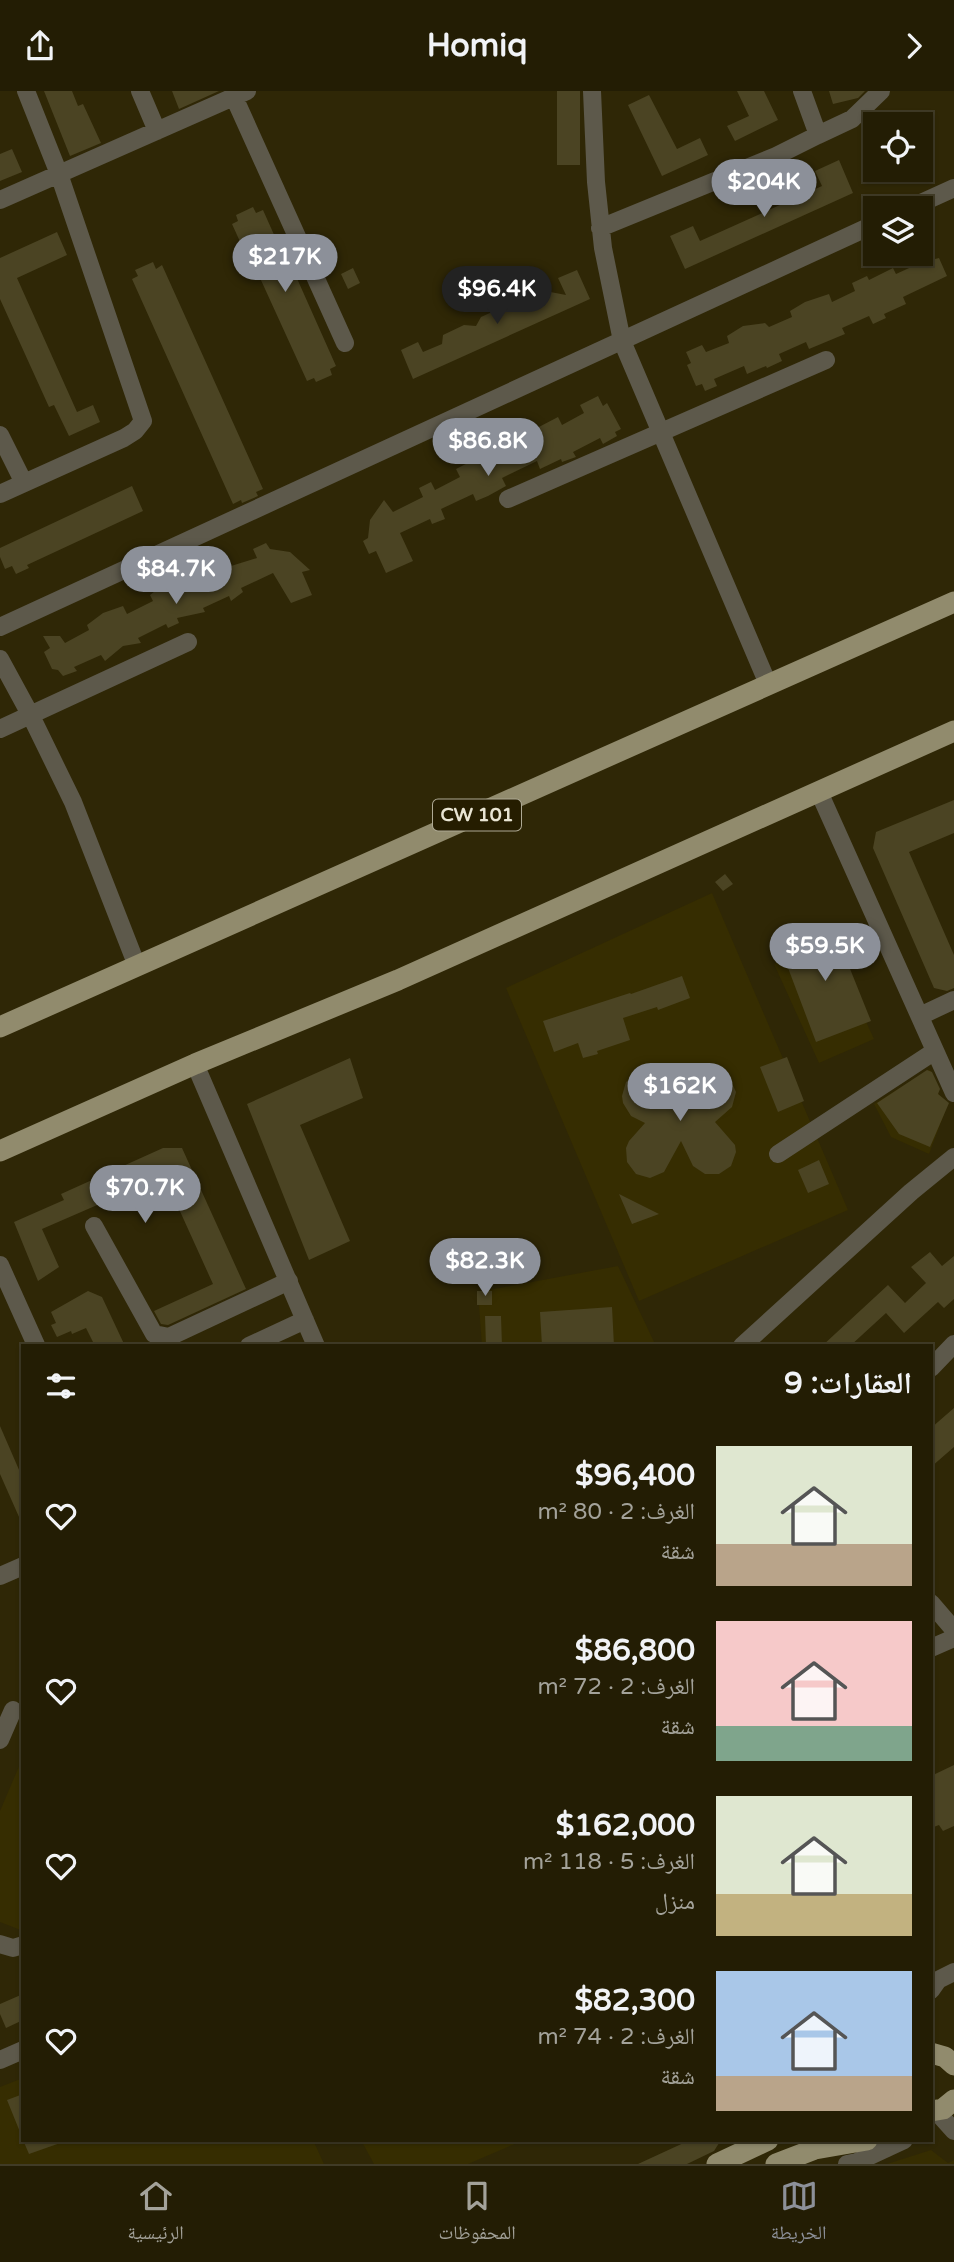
<!DOCTYPE html>
<html lang="ar">
<head>
<meta charset="utf-8">
<style>
  body { margin:0; font-family:"Varela Round","Noto Naskh Arabic",sans-serif; background:#2b260e; color:#f1f3f6; direction:rtl; height:100vh; display:flex; flex-direction:column; font-size:26px; white-space:nowrap }
  * { box-sizing:border-box; margin:0 }
  p { font-size:23px; color:#a3a29a }
  .icon { flex:none; width:38px; height:38px; fill:none; stroke:currentColor; stroke-width:2; stroke-linecap:round; stroke-linejoin:round }
  .map { position:relative; flex:1; overflow:hidden; direction:ltr }
  .side { position:absolute; left:21px; top:1253px; width:912px; height:798px; display:flex; flex-direction:column; background:#231d04; border-radius:0px; box-shadow:0 2px 5px #0004,0 0 0 2px #403b26; direction:rtl }
  .side>* { flex:none }
  .fabs { position:absolute; left:863px; top:21px; display:grid; gap:14px }
  .fabs a { display:grid; place-items:center; width:70px; height:70px; border-radius:0px; background:#231d04; box-shadow:0 2px 5px #0004,0 0 0 2px #403b26; font-size:35px }
  .price { position:absolute; translate:-50% -60px; padding:0 16px; border-radius:24px; background:#8c9099; color:#fff; font-size:23px; line-height:46px; filter:drop-shadow(0 2px 4px #0008) }
  .price::after { content:''; position:absolute; left:50%; top:42px; width:21px; height:16px; margin-left:-10px; background:inherit; clip-path:polygon(0 0,100% 0,50% 100%) }
  .price.on { background:#222; color:#fff }
  ul { padding:0; list-style:none }
  li { display:flex; align-items:center; gap:21px; height:175px; padding:0 21px }
  li span { display:grid; place-items:center; flex:none; width:196px; height:140px; border-radius:0px; color:#555 }
  li>.icon { margin-inline-start:auto }
  span .icon { width:84px; height:84px; fill:#fffc; stroke-width:1 }
  li b { font-size:30px }
  h2 { display:flex; justify-content:space-between; align-items:center; height:84px; padding:0 21px; font-size:30px }
  header { display:flex; justify-content:space-between; align-items:center; height:91px; padding:0 21px; background:#231d04; font-size:32px; font-weight:700 }
  .menu { display:flex; justify-content:space-around; align-items:center; height:98px; border-top:2px solid #403b26; background:#231d04; font-size:19px; color:#a3a29a }
  .menu a { display:grid; justify-items:center; gap:4px }
  .menu .on { color:#8c9099 }
  .map>svg:first-child { display:block }
</style>
</head>
<body>
<header><svg class="icon" aria-label="forward" viewBox="0 0 24 24"><path d="M9 5l7 7-7 7"/></svg>Homiq<svg class="icon" aria-label="share" viewBox="0 0 24 24"><path d="M12 15V3M7 8l5-5 5 5M5 13v7h14v-7"/></svg></header>
<div class="map">
<svg width="954" height="2073" viewBox="0 0 954 2073">
  <rect width="100%" height="100%" fill="#2f2706"/>
  <path fill="#362d01" d="M712,802L848,1119L639,1210L506,897Z
    M828,848L874,948L819,972L774,873Z
    M930,978L945,1021L929,1063L891,1046L874,1013Z
    M618,1175L656,1255H482L478,1201Z
    M23,1666V1840L0,1831V1720Z
    M23,1987V2049H313L324,2073H0V1996Z
    M361,2049H524L468,2073H374Z
    M931,2059L948,2072L954,2069V2073H887Z"/>
  <path fill="#4b4423" d="M44,0H72L78,15L83,13L101,52L70,65Z
    M172,0H219L179,18Z
    M557,0H580V74H557Z
    M737,0H764L778,29L735,50L727,35L749,25Z
    M829,0H865L858,7L833,13Z
    M649,4L677,58L700,47L708,64L662,85L628,14Z
    M12,58L22,81L0,90V63Z
    M839,69L853,102L685,178L670,145L693,135L700,150L822,95L815,80Z
    M253,116L256,122L263,119L288,175L291,174L336,275L330,278L332,284L316,291L314,287L307,290L255,176L252,177L232,133L238,130L236,124Z
    M57,141L67,164L17,187L77,321L93,314L100,331L69,345L54,314L49,316L0,208V167Z
    M930,158L935,168L939,167L947,185L903,206L906,213L884,223L886,227L873,233L869,225L842,237L845,243L809,258L806,251L779,263L782,270L767,277L766,275L747,283L744,275L714,288L717,295L705,300L702,293L696,295L687,274L691,272L686,261L702,254L706,261L729,252L727,245L743,235L765,232L769,236L792,226L790,220L805,211L829,203L832,211L855,200L852,192L867,185L869,189L893,177L896,183L920,172L916,165Z
    M153,171L156,178L162,174L263,398L256,401L258,405L242,412L241,409L233,413L132,188L138,185L135,179Z
    M353,177L360,192L348,198L341,183Z
    M577,179L590,208L413,288L401,259L418,251L423,261L442,253L443,244L464,234L476,235L481,226L503,216L514,218L516,209L540,199L566,204L558,187Z
    M598,305L603,315L607,312L621,338L615,341L617,345L603,353L600,347L573,361L576,366L562,371L561,368L540,378L537,370L502,387L506,395L488,405L476,410L473,403L441,418L445,428L432,433L430,428L400,442L413,470L386,482L376,460L369,463L363,450L368,447L370,429L384,409L393,421L423,406L419,397L431,391L435,399L460,386L456,378L495,358L498,365L520,354L516,346L534,336L535,338L558,326L562,334L584,322L580,314Z
    M132,395L143,420L27,474L29,477L16,483L12,475L5,478L0,466V457Z
    M266,452L270,458L290,461L310,479L302,481L312,504L291,512L273,482L241,497L243,501L231,510L229,505L203,517L205,521L177,527L179,532L168,537L166,533L138,547L141,552L123,555L105,570L101,564L74,576L77,580L63,585L58,579L52,578L44,561L50,557L43,545H60L65,552L89,539L87,534L103,522L123,515L127,523L153,510L150,504L164,493L186,484L190,491L215,478L212,473L225,466L231,475L257,467L253,458Z
    M954,709V742L909,761L954,864V897L947,900L934,897L873,757L876,741Z
    M725,783L733,793L723,800L715,791Z
    M832,833L871,930L816,951L779,853Z
    M682,885L690,907L658,919L657,916L623,927L630,949L597,960L598,963L583,967L578,952L554,961L543,930L630,902L631,903Z
    M787,966L804,1010L778,1021L760,976Z
    M350,967L363,1007L300,1034L350,1150L309,1169L247,1013Z
    M707,978L715,979L729,986L736,1001L732,1016L715,1031L735,1054L736,1061L731,1075L719,1083H705L693,1075L681,1050L664,1081L650,1087L636,1083L627,1071L626,1057L629,1050L645,1032L631,1025L623,1012L622,1005L626,991L632,986L646,982L660,987L665,992L677,1018L688,991L693,985Z
    M927,979L932,981L940,998L938,1003L949,1012L930,1056L899,1043L877,1012Z
    M163,1057H182L246,1198L168,1234L161,1233L154,1220L213,1193L164,1085L42,1138L59,1176L38,1190L14,1131L64,1109L61,1103Z
    M819,1069L829,1093L808,1102L798,1079Z
    M619,1103L659,1123L632,1133Z
    M930,1161L942,1175L954,1165V1208L944,1217L938,1211L904,1242L886,1222L850,1255H822L888,1194L905,1212L926,1192L911,1176Z
    M88,1200L102,1206L125,1255H95L86,1237L72,1243L71,1240L57,1246L51,1234L56,1232L51,1221Z
    M477,1200H492V1214H477Z
    M612,1216L614,1255H542L540,1221Z
    M485,1225H501L502,1255H486Z
    M954,1317V1356L931,1376V1337Z
    M0,1335L23,1388V1435L0,1383Z
    M954,1674V1735L943,1740L939,1734L931,1737V1685Z
    M23,1903V1929L6,1937L0,1923V1913Z
    M23,2003V2046H22L7,2009Z
    M23,2049H63V2051L29,2063Z
    M690,2049H721L714,2060L687,2073H638Z"/>
  <g fill="none" stroke-linecap="round" stroke-linejoin="round">
    <path stroke="#5d594b" stroke-width="18" d="M140,0L157,40
      M592,0L596,91L603,157L622,250L768,593
      M234,6L345,252
      M818,44L852,28L881,0
      M0,109L247,0
      M910,117L954,97
      M600,137L776,65L818,44L802,0
      M0,344L24,392
      M0,403L124,347L135,340L143,330L59,83L26,0
      M508,408L826,269
      M0,536L875,133
      M0,568L31,625L73,711L137,875
      M0,638L188,551
      M819,701L954,1002
      M920,925L954,909
      M195,973L316,1255
      M778,1063L935,960
      M94,1135L154,1243L169,1246L289,1190
      M0,1174L36,1254
      M249,1255L305,1229
      M742,1255L911,1101L954,1066
      M931,1277L954,1253
      M0,1485L23,1475
      M931,1512L954,1539
      M931,1557L954,1547
      M0,1649L13,1619
      M0,1853L13,1857L23,1854
      M931,1899L938,1889L954,1881
      M0,1969L23,1959
      M936,2020L954,2040
      M847,2073L857,2071L904,2049"/>
    <path stroke="#918b6d" stroke-width="21" d="M0,936L954,511
      M0,1060L195,973L398,889L954,640
      M931,1962L945,1966L954,1974
      M931,2020L943,2018L954,2009
      M717,2073L768,2049
      M776,2073L815,2058L867,2049"/>
  </g>
  <g text-anchor="middle" dominant-baseline="central" stroke-width="5" stroke-linejoin="round" paint-order="stroke">
    <rect fill="#251d00" stroke="#aea994" stroke-width="2" x="433" y="708.5" width="88" height="31" rx="5"/>
    <g font-size="19" font-weight="bold" fill="#e9e5d3">
      <text x="477" y="724">CW 101</text>
    </g>
  </g>
</svg>
<div class="fabs">
<a><svg class="icon" aria-label="locate" viewBox="0 0 24 24"><circle cx="12" cy="12" r="6"/><path d="M12 2v4M12 18v4M2 12h4M18 12h4"/></svg></a>
<a><svg class="icon" aria-label="layers" viewBox="0 0 24 24"><path d="M12 4l9 5-9 5-9-5zM3 14l9 5 9-5"/></svg></a>
</div>
<b class="price" style="left:764px;top:128px">$204K</b>
<b class="price" style="left:285px;top:203px">$217K</b>
<b class="price on" style="left:497px;top:235px">$96.4K</b>
<b class="price" style="left:488px;top:387px">$86.8K</b>
<b class="price" style="left:176px;top:515px">$84.7K</b>
<b class="price" style="left:825px;top:892px">$59.5K</b>
<b class="price" style="left:680px;top:1032px">$162K</b>
<b class="price" style="left:145px;top:1134px">$70.7K</b>
<b class="price" style="left:485px;top:1207px">$82.3K</b>
<section class="side">
<h2>العقارات: 9<svg class="icon" aria-label="filters" viewBox="0 0 24 24"><path d="M4 7h16M4 17h16"/><circle cx="9" cy="7" r="2"/><circle cx="15" cy="17" r="2"/></svg></h2>
<ul>
<li><span style="background:linear-gradient(#dfe7d0 70%,#b9a48a 0)"><svg class="icon" aria-label="home" viewBox="0 0 24 24"><path d="M3 11l9-7 9 7M6 9v11h12V9"/></svg></span><div><b>$96,400</b><p>الغرف: 2 · 80 m²</p><p>شقة</p></div><svg class="icon" aria-label="heart" viewBox="0 0 24 24"><path d="M12 20l-8-8c-3-5 5-10 8-4 3-6 11-1 8 4z"/></svg></li>
<li><span style="background:linear-gradient(#f6c9c9 75%,#7fa58c 0)"><svg class="icon" aria-label="home" viewBox="0 0 24 24"><path d="M3 11l9-7 9 7M6 9v11h12V9"/></svg></span><div><b>$86,800</b><p>الغرف: 2 · 72 m²</p><p>شقة</p></div><svg class="icon" aria-label="heart" viewBox="0 0 24 24"><path d="M12 20l-8-8c-3-5 5-10 8-4 3-6 11-1 8 4z"/></svg></li>
<li><span style="background:linear-gradient(#dfe7d0 70%,#c2b280 0)"><svg class="icon" aria-label="home" viewBox="0 0 24 24"><path d="M3 11l9-7 9 7M6 9v11h12V9"/></svg></span><div><b>$162,000</b><p>الغرف: 5 · 118 m²</p><p>منزل</p></div><svg class="icon" aria-label="heart" viewBox="0 0 24 24"><path d="M12 20l-8-8c-3-5 5-10 8-4 3-6 11-1 8 4z"/></svg></li>
<li><span style="background:linear-gradient(#a9c7e8 75%,#b9a48a 0)"><svg class="icon" aria-label="home" viewBox="0 0 24 24"><path d="M3 11l9-7 9 7M6 9v11h12V9"/></svg></span><div><b>$82,300</b><p>الغرف: 2 · 74 m²</p><p>شقة</p></div><svg class="icon" aria-label="heart" viewBox="0 0 24 24"><path d="M12 20l-8-8c-3-5 5-10 8-4 3-6 11-1 8 4z"/></svg></li>
</ul>
</section>
</div>
<nav class="menu">
<a class="on"><svg class="icon" aria-label="map" viewBox="0 0 24 24"><path d="M3 6l6-2 6 2 6-2v14l-6 2-6-2-6 2zM9 4v14M15 6v14"/></svg>الخريطة</a>
<a><svg class="icon" aria-label="saved" viewBox="0 0 24 24"><path d="M7 4h10v16l-5-4-5 4z"/></svg>المحفوظات</a>
<a><svg class="icon" aria-label="home" viewBox="0 0 24 24"><path d="M3 11l9-7 9 7M6 9v11h12V9"/></svg>الرئيسية</a>
</nav>
</body>
</html>
